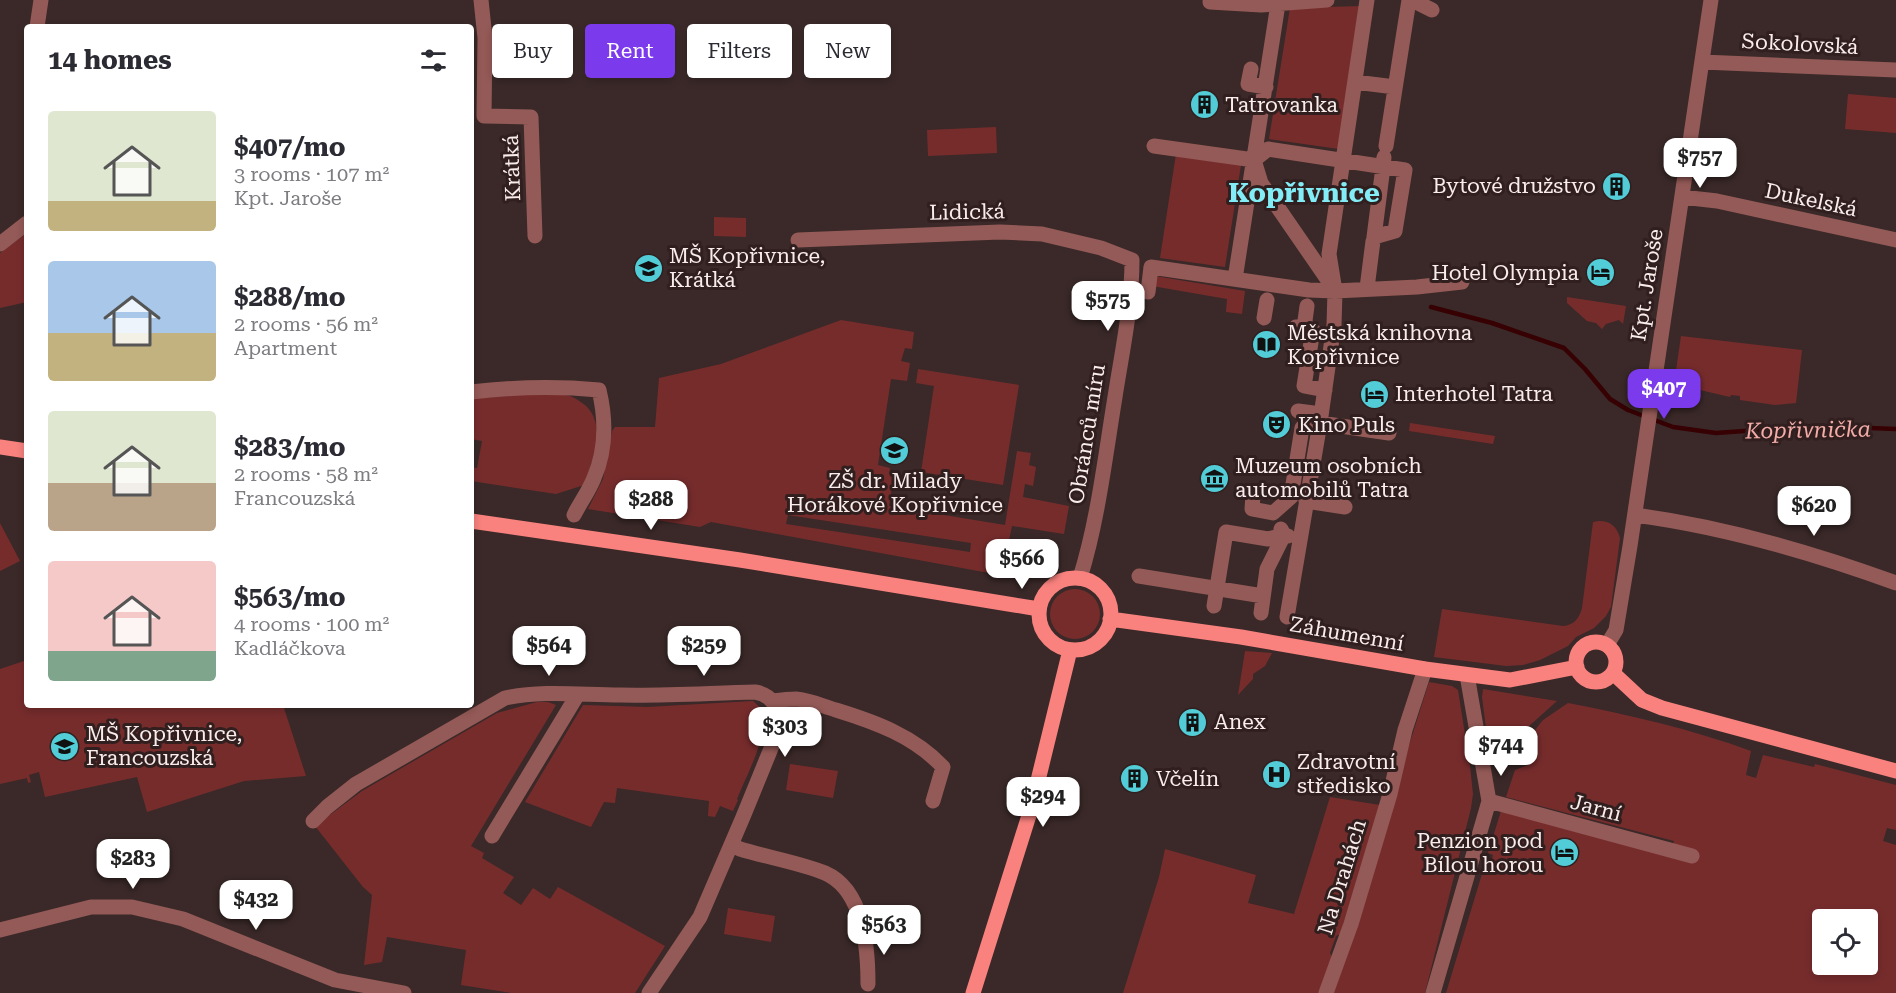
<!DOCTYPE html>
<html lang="en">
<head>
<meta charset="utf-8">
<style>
  body { margin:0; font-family:"Roboto Serif",serif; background:#f7f7f7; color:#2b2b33; height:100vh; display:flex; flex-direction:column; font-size:22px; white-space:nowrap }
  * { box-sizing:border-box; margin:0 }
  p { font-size:20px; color:#7c7c81 }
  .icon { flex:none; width:33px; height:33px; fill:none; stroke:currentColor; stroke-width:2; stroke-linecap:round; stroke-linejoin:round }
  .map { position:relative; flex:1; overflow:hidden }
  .drawer { position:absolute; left:24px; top:24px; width:450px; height:684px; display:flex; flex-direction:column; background:#fff; border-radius:6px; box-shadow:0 3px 9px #0003 }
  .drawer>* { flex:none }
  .guide { position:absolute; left:492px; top:24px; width:570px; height:54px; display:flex; gap:12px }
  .tools { position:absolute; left:1812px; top:909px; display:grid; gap:12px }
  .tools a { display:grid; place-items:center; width:66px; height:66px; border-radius:6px; background:#fff; box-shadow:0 3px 9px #0003; font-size:30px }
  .price { position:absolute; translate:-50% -51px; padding:0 14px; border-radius:12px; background:#fff; color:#222; font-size:20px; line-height:39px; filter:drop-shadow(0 2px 3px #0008) }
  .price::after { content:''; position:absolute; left:50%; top:36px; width:18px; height:14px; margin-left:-9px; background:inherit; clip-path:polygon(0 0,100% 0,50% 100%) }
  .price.selected { background:#7c3aed; color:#fff }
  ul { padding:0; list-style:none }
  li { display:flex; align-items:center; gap:18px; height:150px; padding:0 24px }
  li span { display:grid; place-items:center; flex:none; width:168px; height:120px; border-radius:6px; color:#555 }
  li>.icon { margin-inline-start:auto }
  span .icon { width:72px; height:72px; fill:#fffc; stroke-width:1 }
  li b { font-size:26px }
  h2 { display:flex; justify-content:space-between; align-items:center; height:72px; padding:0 24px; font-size:26px }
  .pill { padding:0 21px; border-radius:6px; background:#fff; box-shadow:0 3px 9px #0003; font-size:21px; line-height:54px }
  .pill.selected { background:#7c3aed; color:#fff }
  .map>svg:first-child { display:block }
</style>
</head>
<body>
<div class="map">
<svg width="1896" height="993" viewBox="0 0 1896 993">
  <rect width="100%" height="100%" fill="#3a2928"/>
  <path fill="#772c2c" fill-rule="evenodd" d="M1362,6L1339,149L1269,139L1290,8Z
    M1848,94L1896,98V133L1845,129Z
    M996,127L997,153L928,156L927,130Z
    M1176,154L1241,165L1225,267L1160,258Z
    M714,217L746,218V237L714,236Z
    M27,233V302L0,308V253Z
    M1155,276L1245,291L1242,314L1226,312L1227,299L1152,286Z
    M1567,297L1626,306L1623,324L1619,320L1606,324L1602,329L1596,323L1587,321L1567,303Z
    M841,320L914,332L912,349L905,348L901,361L910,363L907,381L891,379L878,465L890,468L889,474L894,475L889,506L1005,525L1017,451L1031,453L1029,465L1036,467L1033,486L1025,484L1023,497L1069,506L1064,534L1012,526L1002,574L1000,575L711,522L700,527L588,509L603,479L612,431L615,427H655L659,378L721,364ZM788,515L971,543L970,552L786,524Z
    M1681,336L1802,350L1796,403L1775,405L1740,400V396L1731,395L1730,397L1674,384Z
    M918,369L1019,385L1003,485L921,472L934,386L916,383Z
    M512,395C529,395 547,393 564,395C572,395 579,401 585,405C608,426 592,461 584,485L556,494L471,481V467L477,468L482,441L471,439V398Z
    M1410,423L1495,436L1493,444L1409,431Z
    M1599,521C1611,521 1617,527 1620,538L1611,607L1606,616L1594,628L1576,637L1568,646L1540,660L1523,665L1506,666L1434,657L1442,609L1563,626C1574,625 1579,619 1582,608L1593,522Z
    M0,523L20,561L0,571Z
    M1050 614a25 25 0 1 1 50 0a25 25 0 1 1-50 0Z
    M1245,651L1272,653L1265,666L1253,674V679L1238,695Z
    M27,660V705H283L306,776L244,781L147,812L137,777L45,797L39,772L29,775L31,782L28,783L27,778L0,784V669Z
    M1429,682L1452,686L1458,690L1470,766L1473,794L1471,808L1425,993H1331Z
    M1483,689L1557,701L1528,727L1516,745L1509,762L1505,765L1498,767L1492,764L1490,759L1482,697Z
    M753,701L765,712C764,744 749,770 737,799L738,800L733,811L720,806L715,817L708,816L709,801L617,788L615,803L604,802L591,827L525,802L583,705L647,707Z
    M537,702H548L556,705L471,846L484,853L482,858L514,877L503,893L521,905L533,888L550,899L558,887L665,946L635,993H511L461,985L466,950L387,937L382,962L364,965L372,895L363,887L315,826L362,791L497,713Z
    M1568,703C1630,715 1691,729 1751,751L1746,775L1756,778L1763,755L1814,767L1815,764L1896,785V830L1887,828L1883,841L1896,845V993H1446L1482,874L1488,875L1493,855L1488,853L1501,811L1671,855L1674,841L1506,797L1515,770L1528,765L1526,756L1518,757L1531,735L1543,720ZM1822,920H1868V964H1822Z
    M790,764L838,771L833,798L786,790Z
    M1330,797L1380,805L1371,837L1340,934L1336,936L1330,953L1332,957L1319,993H1123L1159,877L1165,849L1256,875L1248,903L1294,914Z
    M728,908L775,916L771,942L724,934Z"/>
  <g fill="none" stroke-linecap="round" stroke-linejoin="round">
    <path stroke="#370003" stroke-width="4.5" d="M1431,307L1492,323L1564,348L1585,369L1610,399L1628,410L1673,427L1716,433L1817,426L1896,429"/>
    <path stroke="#945a57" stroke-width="15" d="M481,0L485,38L484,116L531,117L535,236
      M1412,0L1432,10
      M1210,2L1261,5L1327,0
      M37,27L41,0
      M1702,62L1896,70
      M1251,69L1248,84L1266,87
      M1355,82L1395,87
      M1154,146L1254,160L1261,183L1332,286
      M1386,146L1409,0
      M1254,160L1268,149C1314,156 1359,163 1405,170L1395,231L1374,237L1383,167L1384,157
      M1682,197L1717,201L1896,240
      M798,240L1000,232L1042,234L1101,248L1132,260C1132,306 1122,352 1115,397C1105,458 1098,520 1080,578
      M0,244L27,223
      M1235,279L1278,4L1276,0
      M1367,288L1373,241
      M1148,292L1151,267L1309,290L1335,291L1417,287L1462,282
      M1264,318L1267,300
      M1296,327L1313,330L1304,386L1325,390
      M1304,328L1307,306
      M471,392C514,387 556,386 599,390C606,419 606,450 594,478C589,491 580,503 574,515
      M1298,411L1321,414
      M1253,495L1252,509L1273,513L1291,497L1302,428L1320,423L1389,433
      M1306,501L1345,507
      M1635,515C1725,527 1811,552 1896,583
      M1139,576L1263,596
      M1214,606L1226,532L1268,539L1284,535L1281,529
      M1261,613L1267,569L1284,535L1288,536
      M1287,617L1320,423L1334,325L1335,291L1329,254L1367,0
      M1607,645L1616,630L1630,546L1711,0
      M772,701C780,700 788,699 796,699C810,700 822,706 836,710C875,722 914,736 943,767L933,801
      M1489,801L1692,856
      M313,821L327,807L356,784L505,698C543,690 582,695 620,695C665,696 710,693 755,692C773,695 777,707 781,724L743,817L700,917L649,993
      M492,836L578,694
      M732,845L740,849C766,857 801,863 825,873C864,890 868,948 868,984
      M0,930L91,907H132L183,919L335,980L404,993
      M1326,993L1351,924L1390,794L1405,730L1425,669
      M1433,993L1489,801L1467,675"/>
    <path stroke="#f9827e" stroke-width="15" d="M0,447L27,451
      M471,521L740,560L1039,609
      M1039 614a36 36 0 1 1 72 0a36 36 0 1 1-72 0Z
      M1110,619L1241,637L1425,669L1510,680L1577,667
      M1576 662a20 20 0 1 1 40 0a20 20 0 1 1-40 0Z
      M1613,673L1642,700L1662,708L1896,771
      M973,993L1031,809L1070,650"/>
  </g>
  <defs>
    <symbol id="building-disc" viewBox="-11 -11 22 22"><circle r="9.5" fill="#52ccd6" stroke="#301f1e"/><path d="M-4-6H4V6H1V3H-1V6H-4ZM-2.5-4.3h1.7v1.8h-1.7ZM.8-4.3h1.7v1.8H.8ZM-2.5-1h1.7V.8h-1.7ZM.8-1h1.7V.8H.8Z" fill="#111"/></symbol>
    <symbol id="school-disc" viewBox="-11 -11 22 22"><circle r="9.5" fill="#52ccd6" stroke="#301f1e"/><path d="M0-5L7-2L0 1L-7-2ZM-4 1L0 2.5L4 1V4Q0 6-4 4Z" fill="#111"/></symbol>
    <symbol id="hotel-disc" viewBox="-11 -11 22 22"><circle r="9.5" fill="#52ccd6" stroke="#301f1e"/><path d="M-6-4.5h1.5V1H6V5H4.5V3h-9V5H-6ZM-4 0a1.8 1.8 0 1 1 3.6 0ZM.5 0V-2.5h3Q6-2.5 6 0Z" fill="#111"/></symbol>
    <symbol id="library-disc" viewBox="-11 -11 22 22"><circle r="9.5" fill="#52ccd6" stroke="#301f1e"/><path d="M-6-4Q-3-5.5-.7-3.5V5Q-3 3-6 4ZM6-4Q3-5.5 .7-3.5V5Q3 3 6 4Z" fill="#111"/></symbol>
    <symbol id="theatre-disc" viewBox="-11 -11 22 22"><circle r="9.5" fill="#52ccd6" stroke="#301f1e"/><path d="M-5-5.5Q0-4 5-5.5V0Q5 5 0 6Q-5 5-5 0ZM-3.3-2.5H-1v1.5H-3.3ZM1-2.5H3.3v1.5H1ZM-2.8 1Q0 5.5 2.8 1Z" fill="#111"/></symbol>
    <symbol id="museum-disc" viewBox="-11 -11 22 22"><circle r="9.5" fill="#52ccd6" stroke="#301f1e"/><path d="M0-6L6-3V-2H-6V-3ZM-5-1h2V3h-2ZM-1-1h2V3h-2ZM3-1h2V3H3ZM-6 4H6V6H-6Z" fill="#111"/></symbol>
    <symbol id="hospital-disc" viewBox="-11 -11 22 22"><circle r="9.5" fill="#52ccd6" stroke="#301f1e"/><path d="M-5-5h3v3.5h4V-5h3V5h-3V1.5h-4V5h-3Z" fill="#111"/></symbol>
  </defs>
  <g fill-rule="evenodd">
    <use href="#building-disc" x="1188" y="88" width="33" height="33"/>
    <use href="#building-disc" x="1600" y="170" width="33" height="33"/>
    <use href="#school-disc" x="632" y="252" width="33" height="33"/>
    <use href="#hotel-disc" x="1584" y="256" width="33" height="33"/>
    <use href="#library-disc" x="1250" y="328" width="33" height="33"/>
    <use href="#hotel-disc" x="1358" y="378" width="33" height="33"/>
    <use href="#theatre-disc" x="1260" y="408" width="33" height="33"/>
    <use href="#school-disc" x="878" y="434" width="33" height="33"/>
    <use href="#museum-disc" x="1198" y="462" width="33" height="33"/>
    <use href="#building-disc" x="1176" y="706" width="33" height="33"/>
    <use href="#school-disc" x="48" y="730" width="33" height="33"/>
    <use href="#hospital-disc" x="1260" y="758" width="33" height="33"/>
    <use href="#building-disc" x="1118" y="762" width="33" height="33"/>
    <use href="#hotel-disc" x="1548" y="836" width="33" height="33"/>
  </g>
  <g text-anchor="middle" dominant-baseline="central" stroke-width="6" stroke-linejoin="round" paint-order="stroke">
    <g font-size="21" fill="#f9edec" stroke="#301f1e">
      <text transform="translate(1800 44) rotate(3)">Sokolovská</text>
      <text transform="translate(512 168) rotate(-92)">Krátká</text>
      <text transform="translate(1811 200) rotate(12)">Dukelská</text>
      <text transform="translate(967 212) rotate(-1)">Lidická</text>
      <text transform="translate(1647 285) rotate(-81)">Kpt. Jaroše</text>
      <text transform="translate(1087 434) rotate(-81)">Obránců míru</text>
      <text transform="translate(1347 634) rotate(10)">Záhumenní</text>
      <text transform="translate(1596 808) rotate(15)">Jarní</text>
      <text transform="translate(1342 877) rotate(-73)">Na Drahách</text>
    </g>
    <g font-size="21" fill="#f9edec" stroke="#301f1e" text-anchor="start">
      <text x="1225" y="105">Tatrovanka</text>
      <text x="1596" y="186" text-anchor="end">Bytové družstvo</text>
      <text x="669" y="256">MŠ Kopřivnice,<tspan x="669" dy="24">Krátká</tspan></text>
      <text x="1579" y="273" text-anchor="end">Hotel Olympia</text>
      <text x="1287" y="333">Městská knihovna<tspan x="1287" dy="24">Kopřivnice</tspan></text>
      <text x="1395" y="394">Interhotel Tatra</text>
      <text x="1298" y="425">Kino Puls</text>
      <text x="1235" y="466">Muzeum osobních<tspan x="1235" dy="24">automobilů Tatra</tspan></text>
      <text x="895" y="481" text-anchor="middle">ZŠ dr. Milady<tspan x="895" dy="24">Horákové Kopřivnice</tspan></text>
      <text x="1214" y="722">Anex</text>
      <text x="86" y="734">MŠ Kopřivnice,<tspan x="86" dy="24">Francouzská</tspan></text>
      <text x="1297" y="762">Zdravotní<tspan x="1297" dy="24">středisko</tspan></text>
      <text x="1156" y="779">Včelín</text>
      <text x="1543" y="841" text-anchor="end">Penzion pod<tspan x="1543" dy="24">Bílou horou</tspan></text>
    </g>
    <g font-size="22" font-style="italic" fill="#f4aca8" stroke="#301f1e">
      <text transform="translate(1808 430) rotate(-1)">Kopřivnička</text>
    </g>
    <g font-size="27" font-weight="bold" fill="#82edf6" stroke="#301f1e">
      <text x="1304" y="193">Kopřivnice</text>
    </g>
  </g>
</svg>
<div class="tools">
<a><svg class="icon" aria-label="locate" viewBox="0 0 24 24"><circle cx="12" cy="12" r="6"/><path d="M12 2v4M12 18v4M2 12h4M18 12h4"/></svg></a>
</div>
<b class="price" style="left:1700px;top:189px">$757</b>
<b class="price" style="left:1108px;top:332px">$575</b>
<b class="price selected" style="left:1664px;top:420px">$407</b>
<b class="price" style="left:651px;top:531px">$288</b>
<b class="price" style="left:1814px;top:537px">$620</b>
<b class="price" style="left:1022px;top:590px">$566</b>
<b class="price" style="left:549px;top:677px">$564</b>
<b class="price" style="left:704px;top:677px">$259</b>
<b class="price" style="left:785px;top:758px">$303</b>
<b class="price" style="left:1501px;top:777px">$744</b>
<b class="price" style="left:1043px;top:828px">$294</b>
<b class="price" style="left:133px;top:890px">$283</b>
<b class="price" style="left:256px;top:931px">$432</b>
<b class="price" style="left:884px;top:956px">$563</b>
<div class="guide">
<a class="pill">Buy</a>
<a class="pill selected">Rent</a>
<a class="pill">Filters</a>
<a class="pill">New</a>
</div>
<section class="drawer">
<h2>14 homes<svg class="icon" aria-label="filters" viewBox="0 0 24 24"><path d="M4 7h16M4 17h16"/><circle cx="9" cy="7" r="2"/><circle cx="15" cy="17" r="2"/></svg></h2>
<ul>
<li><span style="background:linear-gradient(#dfe7d0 75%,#c2b280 0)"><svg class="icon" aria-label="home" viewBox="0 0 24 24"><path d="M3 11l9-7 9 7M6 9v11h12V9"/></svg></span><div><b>$407/mo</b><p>3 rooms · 107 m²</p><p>Kpt. Jaroše</p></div></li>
<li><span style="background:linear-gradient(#a9c7e8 60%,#c2b280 0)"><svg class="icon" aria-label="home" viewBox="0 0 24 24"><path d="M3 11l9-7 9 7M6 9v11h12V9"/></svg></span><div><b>$288/mo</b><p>2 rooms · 56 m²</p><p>Apartment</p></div></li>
<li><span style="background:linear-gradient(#dfe7d0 60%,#b9a48a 0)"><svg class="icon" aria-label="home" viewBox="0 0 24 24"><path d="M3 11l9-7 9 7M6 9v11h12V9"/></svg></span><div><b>$283/mo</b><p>2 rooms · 58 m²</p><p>Francouzská</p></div></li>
<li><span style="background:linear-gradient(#f6c9c9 75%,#7fa58c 0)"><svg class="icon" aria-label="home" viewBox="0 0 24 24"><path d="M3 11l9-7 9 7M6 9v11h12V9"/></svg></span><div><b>$563/mo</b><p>4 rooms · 100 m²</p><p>Kadláčkova</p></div></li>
</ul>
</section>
</div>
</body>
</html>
